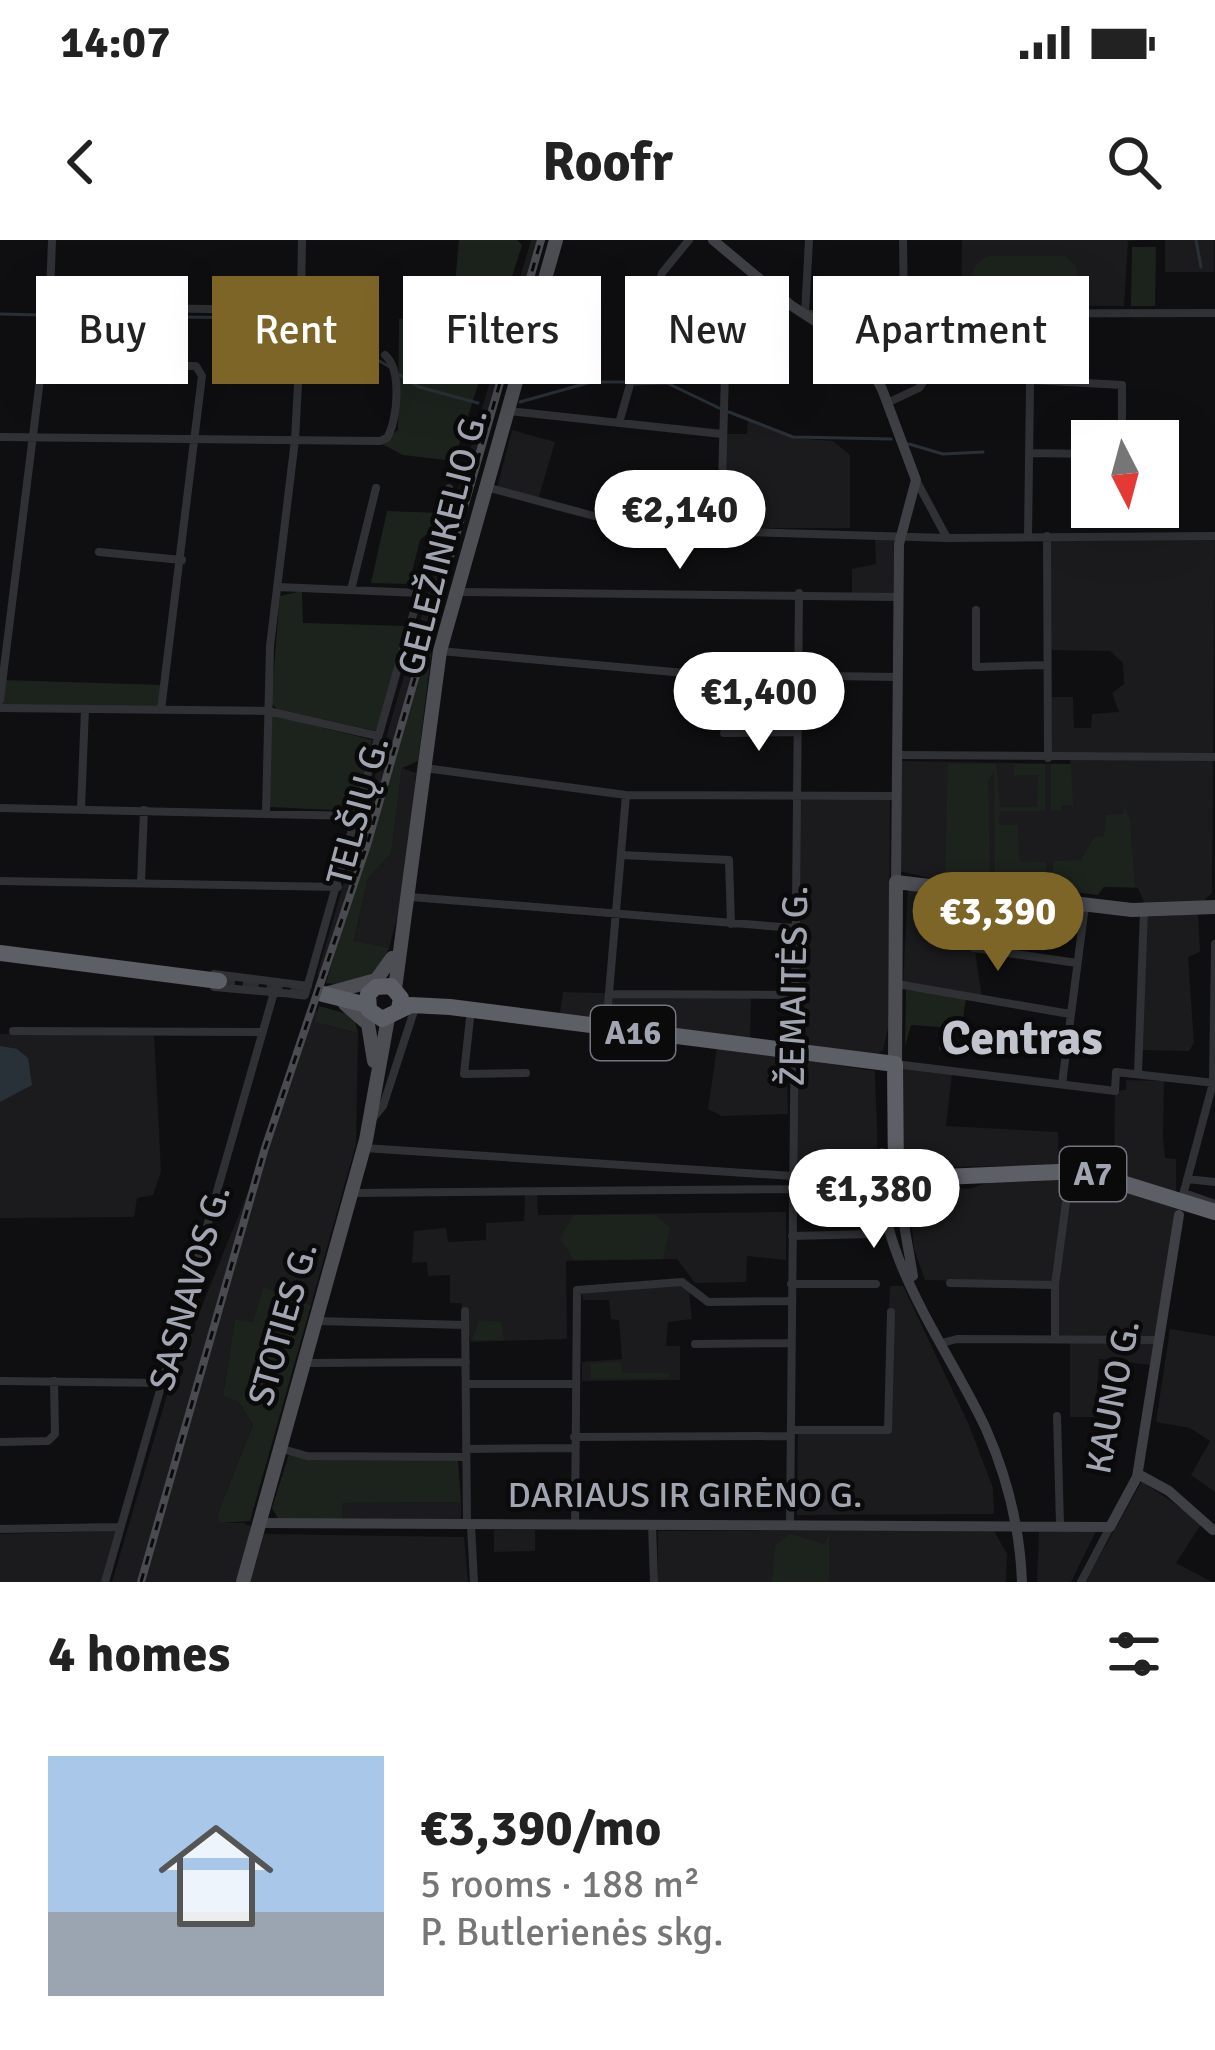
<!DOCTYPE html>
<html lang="en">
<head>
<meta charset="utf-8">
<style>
  body { margin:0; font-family:Signika,sans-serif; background:#f6f6f6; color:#222; height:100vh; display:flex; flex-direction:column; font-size:45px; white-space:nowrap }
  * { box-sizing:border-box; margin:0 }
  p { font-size:39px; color:#767676 }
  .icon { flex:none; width:66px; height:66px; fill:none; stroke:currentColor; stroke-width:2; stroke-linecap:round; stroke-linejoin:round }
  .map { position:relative; height:1342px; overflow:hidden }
  .side { display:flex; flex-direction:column; background:#fff; flex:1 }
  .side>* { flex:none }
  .guide { position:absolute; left:36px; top:36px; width:1143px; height:108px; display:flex; gap:24px }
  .needle { width:78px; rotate:174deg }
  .fabs { position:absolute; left:1071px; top:180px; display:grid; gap:24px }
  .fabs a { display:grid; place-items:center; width:108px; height:108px; border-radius:0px; background:#fff; box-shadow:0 12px 48px #0002; font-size:60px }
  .price { position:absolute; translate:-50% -102px; padding:0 27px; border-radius:42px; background:#fff; color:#222; font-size:39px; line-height:78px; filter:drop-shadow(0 3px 6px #0008) }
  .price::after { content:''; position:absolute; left:50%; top:72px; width:36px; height:27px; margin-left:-18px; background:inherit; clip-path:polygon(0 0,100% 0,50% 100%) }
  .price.active { background:#7c6526; color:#fff }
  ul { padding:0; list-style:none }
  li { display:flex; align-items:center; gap:36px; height:300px; padding:0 48px }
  li span { display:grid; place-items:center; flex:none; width:336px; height:240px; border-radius:0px; color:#555 }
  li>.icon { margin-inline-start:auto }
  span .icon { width:144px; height:144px; fill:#fffc; stroke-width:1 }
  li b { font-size:51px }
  h2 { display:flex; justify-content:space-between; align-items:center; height:144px; padding:0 48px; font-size:51px }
  .chip { padding:0 42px; border-radius:0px; background:#fff; box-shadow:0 12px 48px #0002; font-size:42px; line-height:108px }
  .chip.active { background:#7c6526; color:#fff }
  .status { display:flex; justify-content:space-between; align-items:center; height:84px; padding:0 60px; background:#fff; direction:ltr }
  .status svg { height:33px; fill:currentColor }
  header { display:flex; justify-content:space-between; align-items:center; height:156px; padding:0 48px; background:#fff; font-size:54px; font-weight:700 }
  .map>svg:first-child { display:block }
</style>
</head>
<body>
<div class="status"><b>14:07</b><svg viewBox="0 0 49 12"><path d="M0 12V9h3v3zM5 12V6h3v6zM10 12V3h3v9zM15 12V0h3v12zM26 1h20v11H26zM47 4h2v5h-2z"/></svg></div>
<header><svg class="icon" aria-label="back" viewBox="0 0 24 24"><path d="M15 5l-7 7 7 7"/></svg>Roofr<svg class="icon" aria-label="search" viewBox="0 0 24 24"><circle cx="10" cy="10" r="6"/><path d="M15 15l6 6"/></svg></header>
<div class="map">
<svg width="1215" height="1342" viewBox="0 0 1215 1342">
  <rect width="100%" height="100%" fill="#0f0f11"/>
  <path fill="#1b1b1d" d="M531,0H545L409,472L328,736L317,735Z
    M962,0H1143L1128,1L1124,66L961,65Z
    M1165,0H1214V32H1165Z
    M748,180L793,198L833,201L850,215V288H750L727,277L725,194H747Z
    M512,190L555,202L538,260L497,248Z
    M1047,296H1215L1212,653L1201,663L1145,665L1138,648L1104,647L1098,655L946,635L944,641L899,631L902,521L1070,524L1071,515H1052V457H1073L1074,488H1091L1092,474L1119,472L1112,453L1124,444L1123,423L1110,411L1047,410Z
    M875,299L894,300L893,356L852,353V329L876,324Z
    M402,528L416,533L404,652L389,708L354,702L368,638L391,614Z
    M803,559H890L889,784L883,810L876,816L798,808V566Z
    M908,649L981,655L975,711L982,758L903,744Z
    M1198,674L1200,712L1188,717L1194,803L1189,811L1139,810L1144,677Z
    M563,752L751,757L750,804L559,780Z
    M307,769L318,771L316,782L358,793L356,904L311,1065L263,1047L253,1083L235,1079L223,1155L238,1161L253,1185L218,1273L221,1283H244L266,1294L464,1297L468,1342H112L170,1145L248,952Z
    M0,794H154L161,931L153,955L137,958L134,977L0,978Z
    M717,807L786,818L788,874L722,876L708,869Z
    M797,819L875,831L879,955L842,954L832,945L795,944Z
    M899,827L952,833L946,886L1058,892L1059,926L915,927L903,912Z
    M1126,840L1164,841L1163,898L1165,918L1176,919V953L1114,936L1115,851L1126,850Z
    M1004,937H1075L1181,966L1151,1125L1099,1119L1095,1177H1070V1100L1057,1096L1058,1043L925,1040L914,1009L909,954L931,946L969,949Z
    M537,954L538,975L786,972V1020L747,1016L746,1042L695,1043L677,1019L566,1021L567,1099L471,1102L461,1063H450V1035L428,1036L427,1022L412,1023L414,991L446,988L448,1002L486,1000V983L524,981L525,955Z
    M681,1045L689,1051L692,1079L668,1082L666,1106H680V1140L582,1141V1122L622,1119L619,1080L611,1079L609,1060H583L582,1052Z
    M890,1046H903L969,1185L993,1248L994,1274L797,1275L798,1187H885Z
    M1170,1089L1215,1096V1252L1191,1235L1210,1201L1190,1188L1156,1182Z
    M1142,1241L1202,1283L1176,1323L1212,1342H1085Z
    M461,1262V1280L342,1281V1263Z
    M1097,1289L1071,1342H1037L1039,1292Z
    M494,1290H535V1311L494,1312Z
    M116,1291L102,1342H0V1294Z
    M658,1291H994L1007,1314L1006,1342H658Z"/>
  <path fill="#1c231d" d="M459,0H517L522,5L454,221L403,215L380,203L398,190L399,79L452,77Z
    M1132,7H1156L1155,66H1131Z
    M989,16H1065L1076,26L1078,45L1064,61H988L974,52C968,36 973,23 989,16Z
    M387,271L439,273L434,288L420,300L409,344L371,343Z
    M302,351L303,383L408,386L376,491L277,469L271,463L280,356Z
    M436,374L418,521L402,528L391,614L368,638L354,701L389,708L377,735L351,745L326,743Z
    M2,440L164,445L161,470L0,468Z
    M272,475L372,500L354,571L269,567Z
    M948,524H996L1000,567H1037L1038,535H1014V524H1045V571H1000L999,585H1018L1019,621L1046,622L1047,648L995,641L994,531L988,541L990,641L945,635Z
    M1051,524H1071L1073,565H1061V571H1051Z
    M1122,563L1130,580L1135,647H1103L1098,655L1053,649V621L1081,620L1094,597L1104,596L1106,575L1124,574Z
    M906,750L966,757L962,785L947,784L944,811L939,810L941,787L911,785L905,807Z
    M319,766L354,776L358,793L315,782Z
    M574,975H655L670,988L663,1019L574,1020L560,998Z
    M263,1047L311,1065L250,1281L220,1283L218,1273L253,1185L238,1161L223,1156L235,1079L253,1082Z
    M479,1080L501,1082L504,1100H472Z
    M621,1122L622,1133H669V1138L591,1139V1123Z
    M289,1214L458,1221L461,1262L342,1263V1281L279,1280L272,1268Z
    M791,1294L824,1304L829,1295V1342H772L775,1306Z"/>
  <path fill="#293138" d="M0,806L17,809L28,818L32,845L0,862Z"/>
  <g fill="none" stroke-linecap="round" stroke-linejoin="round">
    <path stroke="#293138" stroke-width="3" d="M1196,0L1201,27
      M0,74L42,75
      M55,76L297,78
      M308,81L390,127
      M400,135L419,147L478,163
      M635,144L667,143L719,168
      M520,162L591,142H625
      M729,172L793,197L891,199
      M909,204L943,214L983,212"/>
    <path stroke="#2c2d31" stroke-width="16" stroke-dasharray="16 8" stroke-linecap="butt" d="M219,741L323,754"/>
    <path stroke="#303135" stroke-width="8" d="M52,0L50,56L57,66L255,70L273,58
      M809,0L805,74L1215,73
      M903,0L904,70
      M301,58L302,0
      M116,125L196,126L202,136L161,470
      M1031,140L1122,145V201
      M887,163L919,148L970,72
      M509,171L722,194
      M619,183L662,33L689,0
      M0,197L380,201L387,198C398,179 402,130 385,115
      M1029,213L1092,214
      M917,242L947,298
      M486,247L594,276H708L747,292L947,298L1215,296
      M721,279L726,96L759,40
      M1028,296L1031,72
      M1047,296L1048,518
      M99,312L182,320
      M278,347L420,353
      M351,350L376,248
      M456,352L899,357
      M976,370V427L1047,425
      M440,411L696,434L898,437
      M0,460L46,91
      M0,468L268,471L378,496
      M724,493L795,492
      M898,515L1215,517
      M425,528L626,555L895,556
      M0,568L357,576
      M81,569L85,469
      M266,572L270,406L295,200L301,88
      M621,615L729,620L731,684
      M0,641L338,647
      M141,643L144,570
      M981,653L974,708L1077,723
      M411,657L794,688
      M214,734L308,746
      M897,744L1070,774
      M214,747L305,755L449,248
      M609,754L794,755
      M470,778L464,834L526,833
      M606,788L626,555
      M13,791L263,792
      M895,824L1115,851L1116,832L1215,843
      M1138,833L1144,671
      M1062,844L1085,666
      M373,878L383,866L414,771
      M364,908L792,936
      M1187,939L1215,942
      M352,953L792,949
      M1184,953L1215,964
      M1183,955L1213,843L1215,704
      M792,996L873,994
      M950,1043L1055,1045
      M791,1044H876
      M465,1071L467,1284
      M317,1081L465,1085
      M1055,1099V1045L1070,932
      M942,1103L957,1099L1159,1100
      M695,1104L791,1103
      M305,1123L466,1122
      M0,1141L164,1143
      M466,1144H575
      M1057,1176L1060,1284
      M791,1190H888L891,1072
      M574,1197L791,1196
      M0,1202L48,1201L55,1194L54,1141
      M279,1208L307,1216L466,1217
      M466,1209L574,1208
      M575,1284L577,1050L682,1042L708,1062L791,1061
      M790,1284L799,353
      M652,1285L654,1342
      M471,1286L474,1342
      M0,1289L120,1287
      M105,1342L277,742
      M1081,1342L1110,1287"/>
    <path stroke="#3f4045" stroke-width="10" d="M713,0L792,66L861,111L882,149L916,240L899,304L896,642
      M882,913C870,1010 948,1106 986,1189C1008,1239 1020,1288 1022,1342
      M896,939L913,1036
      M1138,1234L1169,1251L1213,1290
      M260,1283L1110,1287L1137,1237L1179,975"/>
    <path stroke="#4d4e54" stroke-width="14" d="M395,749L440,411L556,0
      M325,754L376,740L392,718
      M345,764L368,784L374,821
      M895,824L896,642L1132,670L1215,667
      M243,1342L366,900L388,778"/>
    <path stroke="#5d5f66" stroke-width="16" d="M0,713L219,741
      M323,754L367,765
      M399,769L401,758L391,746L376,747L368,754L369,770L382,779L411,765L450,767L895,824L896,939
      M896,939L1083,931L1215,972"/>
    <defs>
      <path id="rail" d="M141,1342L265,908L367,605L541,0"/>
    </defs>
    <use href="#rail" stroke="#494b50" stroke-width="8"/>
    <use href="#rail" stroke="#0a0a0b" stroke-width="3" stroke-dasharray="9" stroke-linecap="butt"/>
  </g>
  <g text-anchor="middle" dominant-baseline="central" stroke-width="9" stroke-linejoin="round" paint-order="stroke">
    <g fill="#0a0a0b" stroke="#74767f" stroke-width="3">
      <rect x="591" y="766" width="84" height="54" rx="9"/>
      <rect x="1060" y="907" width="66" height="54" rx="9"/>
    </g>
    <g font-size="33" font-weight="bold" fill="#a1a5b1">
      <text x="633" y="793">A16</text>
      <text x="1093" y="934">A7</text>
    </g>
    <g font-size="36" fill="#a1a5b1" stroke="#0a0a0b">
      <text transform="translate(443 302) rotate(-76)">GELEŽINKELIO G.</text>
      <text transform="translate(358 571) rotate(-75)">TELŠIŲ G.</text>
      <text transform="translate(794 746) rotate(-89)">ŽEMAITĖS G.</text>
      <text transform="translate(190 1048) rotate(-74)">SASNAVOS G.</text>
      <text transform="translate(283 1084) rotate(-74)">STOTIES G.</text>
      <text transform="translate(1113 1157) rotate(-79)">KAUNO G.</text>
      <text x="685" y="1255">DARIAUS IR GIRĖNO G.</text>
    </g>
    <g font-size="48" font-weight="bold" fill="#c1c4cd" stroke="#0a0a0b">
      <text x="1022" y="798">Centras</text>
    </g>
  </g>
</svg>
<div class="fabs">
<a><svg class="needle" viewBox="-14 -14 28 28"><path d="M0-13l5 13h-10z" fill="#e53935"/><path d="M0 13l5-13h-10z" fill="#767676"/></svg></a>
</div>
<b class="price" style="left:680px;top:332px">€2,140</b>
<b class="price" style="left:759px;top:514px">€1,400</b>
<b class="price active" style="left:998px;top:734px">€3,390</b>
<b class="price" style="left:874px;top:1011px">€1,380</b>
<div class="guide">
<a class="chip">Buy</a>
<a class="chip active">Rent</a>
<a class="chip">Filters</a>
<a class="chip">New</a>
<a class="chip">Apartment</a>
</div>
</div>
<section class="side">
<h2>4 homes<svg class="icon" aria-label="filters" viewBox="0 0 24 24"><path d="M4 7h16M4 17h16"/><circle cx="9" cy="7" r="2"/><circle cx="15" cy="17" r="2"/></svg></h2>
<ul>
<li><span style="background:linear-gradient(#a9c7e8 65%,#9aa5b1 0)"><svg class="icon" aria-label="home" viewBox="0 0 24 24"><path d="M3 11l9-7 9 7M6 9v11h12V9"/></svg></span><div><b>€3,390/mo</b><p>5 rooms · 188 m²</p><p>P. Butlerienės skg.</p></div></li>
</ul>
</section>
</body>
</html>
